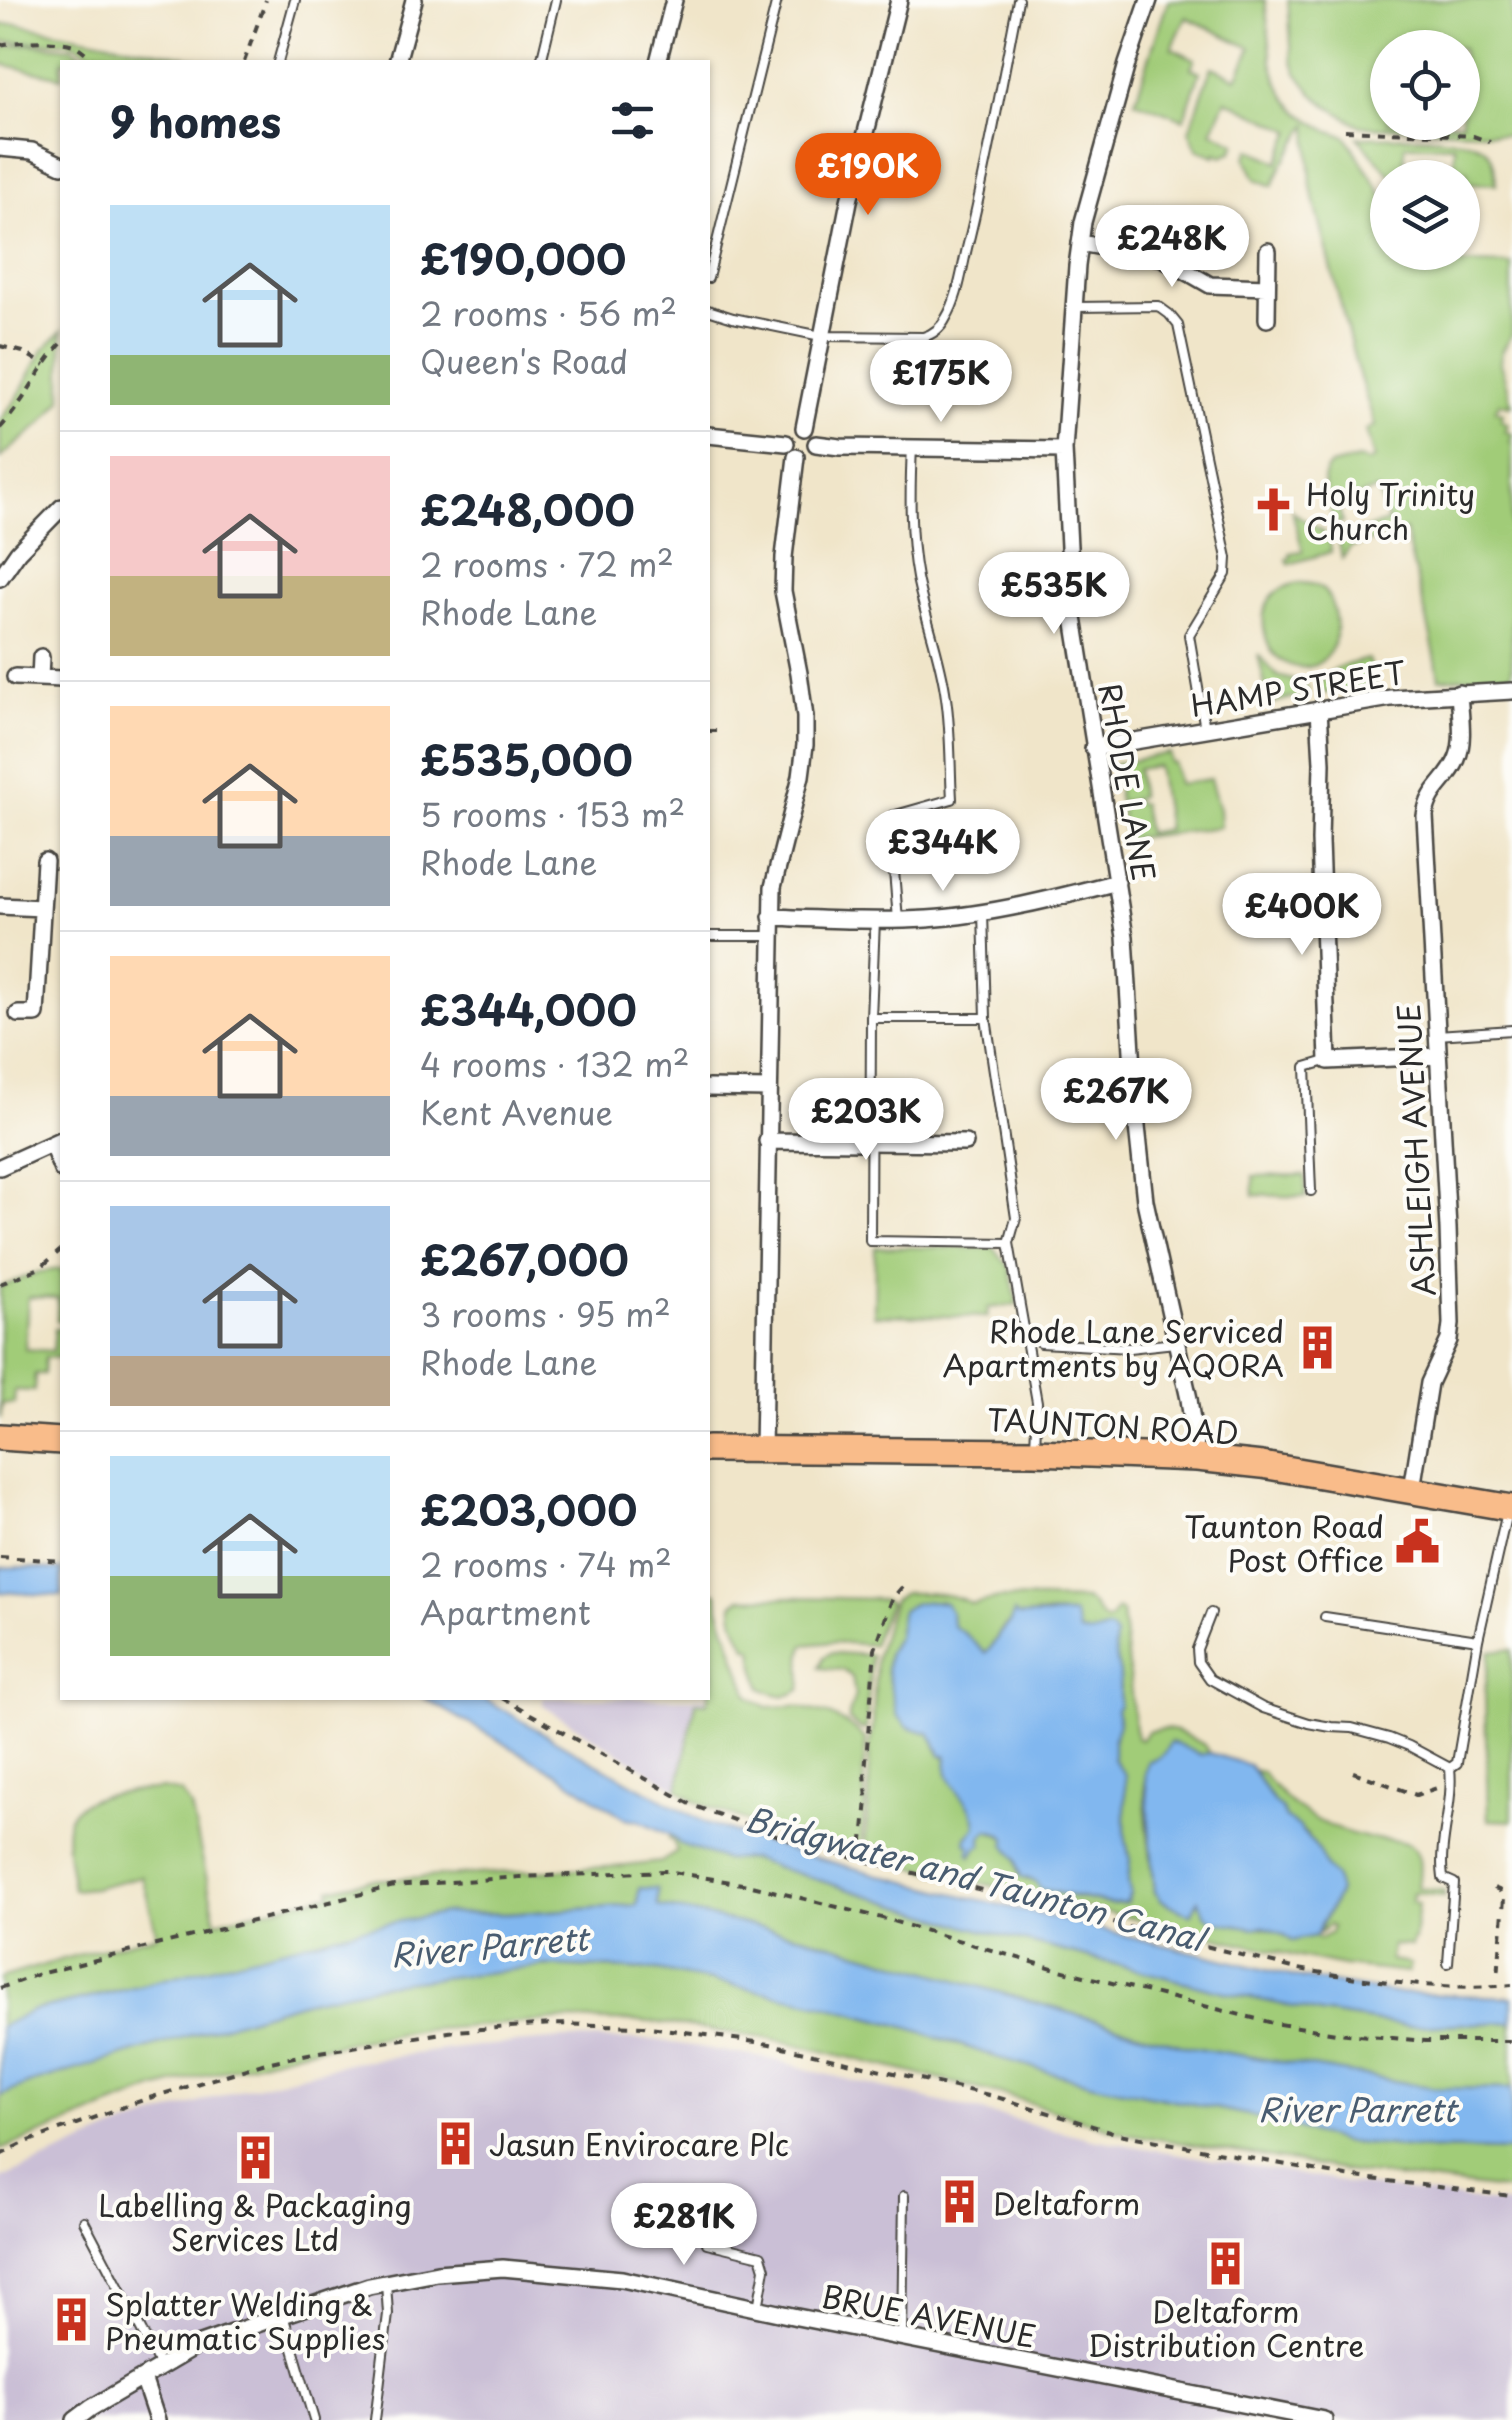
<!DOCTYPE html>
<html lang="en">
<head>
<meta charset="utf-8">
<style>
  body { margin:0; font-family:"Playpen Sans",sans-serif; background:#f2f2f3; color:#1f2937; height:100vh; display:flex; flex-direction:column; font-size:38px; white-space:nowrap }
  * { box-sizing:border-box; margin:0 }
  p { font-size:32px; color:#747a83 }
  .icon { flex:none; width:55px; height:55px; fill:none; stroke:currentColor; stroke-width:2; stroke-linecap:round; stroke-linejoin:round }
  .map { position:relative; flex:1; overflow:hidden }
  .drawer { position:absolute; left:60px; top:60px; width:650px; height:1640px; display:flex; flex-direction:column; background:#fff; border-radius:0px; box-shadow:0 2px 8px #0004 }
  .drawer>* { flex:none }
  .buttons { position:absolute; left:1370px; top:30px; display:grid; gap:20px }
  .buttons a { display:grid; place-items:center; width:110px; height:110px; border-radius:50%; background:#fff; box-shadow:0 2px 8px #0004; font-size:50px }
  .price { position:absolute; translate:-50% -85px; padding:0 22px; border-radius:35px; background:#fff; color:#222; font-size:32px; line-height:65px; filter:drop-shadow(0 2px 5px #0008) }
  .price::after { content:''; position:absolute; left:50%; top:60px; width:30px; height:22px; margin-left:-15px; background:inherit; clip-path:polygon(0 0,100% 0,50% 100%) }
  .price.current { background:#ea580c; color:#fff }
  ul { padding:0; list-style:none }
  li { display:flex; align-items:center; gap:30px; height:250px; padding:0 50px }
  li+li { border-top:2px solid #e0e1e3 }
  li span { display:grid; place-items:center; flex:none; width:280px; height:200px; border-radius:0px; color:#555 }
  li>.icon { margin-inline-start:auto }
  span .icon { width:120px; height:120px; fill:#fffc; stroke-width:1 }
  li b { font-size:42px }
  h2 { display:flex; justify-content:space-between; align-items:center; height:120px; padding:0 50px; font-size:42px }
  .map>svg:first-child { display:block }
</style>
</head>
<body>
<div class="map">
<svg width="1512" height="2420" viewBox="0 0 1512 2420">
  <rect width="100%" height="100%" fill="#fdfcf7"/>
  <filter id="ink" filterUnits="userSpaceOnUse"><feTurbulence type="fractalNoise" baseFrequency=".01" numOctaves="2"/><feDisplacementMap in="SourceGraphic" scale="20" xChannelSelector="R" yChannelSelector="G"/><feConvolveMatrix kernelMatrix="1 2 1 2 8 2 1 2 1" color-interpolation-filters="sRGB"/></filter>
  <filter id="wash" filterUnits="userSpaceOnUse"><feTurbulence type="fractalNoise" baseFrequency=".0048" numOctaves="4" result="noise"/><feDisplacementMap in="SourceGraphic" scale="40" xChannelSelector="R" yChannelSelector="G"/><feGaussianBlur stdDeviation="2.25" result="paint"/><feColorMatrix in="noise" values="0 0 0 0 0 0 0 0 0 0 0 0 0 0 0 0 0 1.4 0 .05"/><feComposite in="paint" operator="in"/></filter>
  <g filter="url(#wash)">
    <rect width="100%" height="100%" fill="#f0e5c9"/>
    <path fill="#cabfd6" d="M708,1612L713,1676L707,1703L696,1702L678,1789L543,1706V1698H708Z
      M561,2039L656,2040L781,2061L817,2072L1093,2139L1360,2185L1512,2205V2420H0V2179L123,2127L238,2090L352,2062L458,2048Z"/>
    <path fill="#a1cc78" stroke="#667c52" stroke-width="2.5" fill-rule="evenodd" d="M1168,0H1265L1272,62L1278,82L1286,97L1300,113L1327,130L1346,136L1387,202L1388,252H1435L1447,255V253H1460L1461,264L1512,265V334L1502,350L1500,363L1512,405L1499,403L1496,410L1503,413L1501,420L1508,424L1505,431L1512,434L1510,442L1512,443V674L1439,679C1432,628 1415,580 1405,530L1350,548L1342,559L1337,532L1345,530L1347,535L1388,522L1378,490L1337,503L1343,523L1334,524L1323,479L1326,470L1331,466L1358,459L1368,462L1374,459L1366,430L1375,426L1356,365L1311,187L1308,125L1282,165L1273,186L1256,179L1246,158L1250,149L1278,162L1292,131L1226,100L1212,131L1236,143L1232,152L1222,156L1216,153L1215,156L1197,149L1189,131L1212,67L1237,78L1251,48L1186,17L1172,48L1195,59L1191,68L1200,72L1184,119L1135,101Z
      M1288,0H1512V131L1507,135L1475,131L1361,126L1331,108L1313,94L1297,73L1292,59ZM1388,48H1462V122H1388Z
      M17,24L213,62H103L78,45L69,42H0V25Z
      M26,44L73,48L92,62H62V77L0,64L2,47Z
      M1358,137C1385,137 1466,133 1484,148C1495,156 1495,171 1496,184L1466,183L1467,172H1454L1455,145H1405L1404,177H1392Z
      M62,331V399L43,422L0,458V420L17,398L43,350Z
      M1292,511C1307,525 1332,528 1331,552L1289,564L1287,559L1291,557L1290,553L1303,551Z
      M1299,583C1326,582 1333,599 1336,624C1339,662 1302,683 1274,654C1268,648 1267,641 1265,633C1259,605 1272,588 1299,583Z
      M1258,654L1277,676L1304,683L1308,689L1307,694L1269,704Z
      M1368,659L1376,685L1326,693L1319,691L1318,687C1327,666 1348,665 1368,659Z
      M1169,753L1170,763H1174L1178,784L1210,779L1219,810L1220,827L1125,839L1120,805L1135,802L1142,804L1147,833L1167,829L1157,766L1137,769L1140,796L1136,797L1135,799L1119,802L1114,768L1115,764Z
      M1305,1175L1306,1197L1254,1195L1253,1176Z
      M875,1247L994,1248L1010,1268L1017,1305L988,1308L987,1317L874,1315Z
      M62,1269V1322L57,1321L58,1298L28,1297L25,1349L53,1351L55,1329H62V1358L45,1357L44,1374H35L34,1391L15,1390L14,1404H2L0,1419V1287L39,1272Z
      M713,1592L718,1594L719,1608L749,1696L767,1707L795,1706L827,1714L847,1724L866,1739L863,1770L865,1805L860,1854L811,1843L727,1814L696,1802L678,1789L696,1702L707,1703L713,1676L708,1593Z
      M904,1593C929,1593 950,1592 972,1604L1000,1598L1084,1600C1096,1604 1096,1615 1106,1622L1112,1618L1117,1609L1122,1612L1136,1738L1141,1740L1148,1731L1166,1729L1176,1731L1203,1744L1210,1753L1199,1755L1171,1742C1165,1754 1161,1759 1148,1761C1139,1787 1152,1861 1155,1892L1162,1901L1191,1915L1198,1900C1216,1941 1262,1913 1292,1941L1315,1936L1319,1939L1330,1933L1332,1927L1329,1925L1317,1934L1339,1892L1335,1877L1327,1869L1316,1847L1306,1834L1285,1818L1282,1809L1274,1803L1253,1770L1262,1772C1290,1810 1323,1828 1368,1838C1382,1841 1403,1837 1414,1849C1423,1859 1419,1876 1418,1888L1443,1891L1445,1896L1413,1893L1412,1902L1418,1904L1414,1940L1412,1941L1411,1946L1392,1945L1390,1961L1410,1964L1408,1973L1343,1966L1304,1958L864,1856L869,1800V1748L873,1728L876,1656L893,1600ZM940,1601L950,1612L953,1626L965,1634L985,1654C994,1646 996,1635 1004,1627C1020,1611 1050,1614 1073,1615L1079,1633L1092,1635L1107,1629L1112,1631C1114,1636 1113,1641 1113,1646C1114,1667 1126,1689 1116,1710L1119,1723L1113,1741V1759L1125,1775V1835L1130,1861L1128,1881L1130,1894L1127,1903L1109,1904L1050,1892L1035,1881L1025,1879L1019,1874L1016,1859L1005,1837L988,1830L982,1836V1845L977,1847L973,1854L967,1837L976,1827C976,1799 942,1787 947,1758L939,1753L935,1741L929,1733L908,1727L897,1715L886,1669L888,1652L897,1637L902,1609L915,1603Z
      M795,1597L875,1599L884,1600L889,1603L872,1645L834,1642L804,1645C798,1660 804,1674 801,1689C789,1699 775,1696 762,1688L755,1667L753,1648L747,1647C739,1634 732,1620 733,1604L741,1598Z
      M1512,1649V1821L1488,1820L1485,1690L1490,1651Z
      M831,1653L871,1655L866,1730L860,1729L849,1720V1715L855,1695L852,1677L843,1670L819,1668L824,1657Z
      M163,1789L181,1793L191,1807L216,1921L331,1894L330,1889L370,1880L626,1866L661,1862L677,1852L673,1841L669,1839L671,1835L725,1860L751,1859L966,1926L1220,1991L1321,2013L1406,2026L1512,2022V2089L1436,2088L1186,2046L807,1937L657,1906L639,1889L637,1905L507,1914L445,1913L32,2011L0,2027V1978L84,1953L157,1935L142,1876L93,1888L73,1890C71,1870 64,1846 67,1826C70,1790 135,1793 163,1789Z
      M545,1966L658,1970L813,2002L910,2028L996,2057L1090,2083L1264,2118L1342,2142L1428,2149L1512,2151V2191L1353,2172L1124,2133L1012,2097L778,2040L653,2022L561,2020L421,2030L301,2050L155,2089L0,2150V2096L28,2084L304,2001L385,1984Z"/>
    <path fill="#81b7ef" stroke="#56718d" stroke-width="2.5" d="M18,1567L62,1570V1596L0,1592V1568Z
      M932,1601L945,1603L950,1612L953,1626L965,1634L985,1653C996,1646 997,1631 1009,1624L1014,1613L1018,1616L1074,1615L1079,1633C1092,1636 1096,1633 1108,1629L1112,1631L1115,1637L1114,1649L1120,1674L1119,1705L1116,1710L1119,1723L1113,1741V1759L1125,1775V1835L1130,1861L1128,1881L1130,1894L1126,1903L1110,1904L1041,1889L1035,1881L1021,1877L1016,1859L1005,1844L1007,1840C1004,1834 994,1831 988,1830L982,1836V1846L977,1847L971,1856L969,1852L971,1846L966,1843L967,1837L976,1827C976,1799 942,1787 947,1758L946,1755H941L935,1741L929,1733L908,1727L897,1715L886,1669L888,1652L897,1637L902,1609L915,1603Z
      M424,1698H483L581,1755L706,1823L788,1850L883,1876L1295,1977L1394,1993L1512,1997V2022L1406,2026L1321,2013L1220,1991L966,1926L751,1859L725,1860L680,1844L671,1835L638,1820L625,1818L560,1775Z
      M1170,1742L1178,1744L1199,1755L1210,1753L1249,1765L1274,1803L1282,1809L1285,1818L1298,1827L1316,1847L1327,1869L1335,1877L1339,1892L1315,1936L1292,1941L1285,1935L1263,1926L1255,1928L1214,1921L1206,1916L1198,1900L1191,1915L1162,1901L1155,1892L1145,1775L1148,1761C1161,1759 1165,1754 1170,1742Z
      M639,1888L658,1889V1906L807,1937L1186,2046L1436,2088L1512,2089V2151L1428,2149L1342,2142L1264,2118L1090,2083L996,2057L910,2028L813,2002L658,1970L545,1966L385,1984L304,2001L28,2084L0,2096V2027L32,2011L107,1994L362,1928L445,1913L507,1914L637,1905Z"/>
  </g>
  <g filter="url(#ink)">
    <g fill="none" stroke-linecap="round" stroke-linejoin="round">
      <defs>
        <path id="lane" d="M278,62L295,0
          M541,62L556,0
          M708,278L777,0
          M1076,307L1158,306L1169,314L1178,325L1227,558L1226,574L1189,635L1205,729
          M708,310L733,318L821,336L923,337C934,334 941,328 946,318C959,297 962,267 968,244C988,163 1002,82 1018,0
          M983,912L986,1018L1016,1218L1009,1243L1037,1402L1035,1448
          M875,920L871,1018L870,1241L1009,1243
          M898,920L891,834L892,816L952,799C950,766 951,731 946,698C941,657 925,618 917,578C909,535 910,490 912,446
          M708,936H771
          M871,1018H986
          M1437,1035L1512,1030
          M1311,1191L1306,1067L1326,1061
          M1041,1343L1129,1348L1175,1343
          M1211,1613L1197,1649L1198,1662L1210,1679L1263,1708L1309,1723L1331,1727L1352,1728L1389,1738L1409,1746L1450,1768C1454,1805 1438,1842 1443,1878L1454,1883L1448,1963
          M1325,1617L1478,1640
          M1450,1768L1457,1763L1478,1640L1507,1512
          M84,2221L161,2368
          M707,2243L761,2256L765,2269L758,2308
          M283,2315L314,2420
          M902,2338L904,2196
          M375,2420L388,2314L386,2283"/>
        <path id="street" d="M1149,0L1127,64L1083,222L1077,266L1064,450L1072,605L1125,937L1136,1117L1145,1201L1189,1399L1197,1458
          M397,62L414,0
          M658,62L674,0
          M0,148L32,151L62,165
          M1080,243L1163,258L1210,285L1267,287
          M1267,319L1268,251
          M804,428L849,201L899,0
          M708,435L786,443
          M816,444L840,447L1064,450
          M0,578L18,552L62,507
          M15,677L62,679
          M40,678L41,657
          M1319,709L1322,763L1320,841L1328,1061L1438,1056
          M1093,748L1391,698L1512,691
          M0,906L42,908
          M771,917C823,919 875,922 927,919C989,915 1057,898 1117,882
          M18,1014H36L45,861
          M708,1088L768,1089
          M767,1141L965,1143
          M52,1145L62,1170
          M0,1167L62,1139
          M763,1450L773,887L801,776L805,745V717L799,673L783,591L784,557L796,457
          M1412,1489L1429,1383L1449,1340L1451,1324L1448,1228L1425,816C1428,789 1448,782 1457,759C1465,741 1460,713 1459,693
          M143,2378L157,2420
          M75,2420L91,2408L200,2344L283,2315L369,2286L437,2273L503,2268L622,2279L797,2317L1324,2420"/>
        <path id="primary" d="M0,1437L62,1441
          M708,1449L1035,1452L1197,1458L1262,1465L1512,1508"/>
      </defs>
      <use href="#lane" stroke="#494743" stroke-width="12"/>
      <use href="#street" stroke="#494743" stroke-width="20"/>
      <use href="#primary" stroke="#494743" stroke-width="30"/>
      <path stroke="#494743" stroke-width="4" stroke-dasharray="8 8" stroke-linecap="butt" d="M0,45C16,41 61,39 76,46C83,50 90,57 96,62
        M244,62L266,0
        M1345,130L1473,136L1490,142
        M0,346L23,352L45,365
        M0,428C25,402 39,367 62,343
        M708,731H716
        M0,1284L40,1268L62,1249
        M0,1557L62,1561
        M502,1698L694,1806L810,1847L1293,1968C1365,1980 1438,1991 1512,1985
        M1353,1772L1416,1795L1437,1788
        M861,1860L867,1800L865,1772L875,1649L892,1599L902,1587
        M1494,1888L1499,1890L1504,1898L1498,1978
        M0,1988L39,1974L394,1886L520,1877L667,1871L748,1885L882,1918L1056,1969L1273,2023L1336,2033L1426,2041H1512
        M0,2155L26,2142L146,2099L266,2063L313,2053L455,2031L551,2024L643,2026L770,2044L993,2096L1119,2134L1347,2176L1512,2196"/>
      <use href="#lane" stroke="#fff" stroke-width="8"/>
      <use href="#street" stroke="#fff" stroke-width="15"/>
      <use href="#primary" stroke="#f9bc8a" stroke-width="25"/>
    </g>
  </g>
  <defs>
    <symbol id="church-bare" viewBox="-9 -9 18 18"><path d="M-1.2-6h2.4v3.5h3.3v2.4h-3.3V6h-2.4V-.1h-3.3v-2.4h3.3Z" fill="#c8321e" stroke="#fdfcf7" stroke-width="2.5" paint-order="stroke"/></symbol>
    <symbol id="building-bare" viewBox="-9 -9 18 18"><path d="M-4-6H4V6H1V3H-1V6H-4ZM-2.5-4.3h1.7v1.8h-1.7ZM.8-4.3h1.7v1.8H.8ZM-2.5-1h1.7V.8h-1.7ZM.8-1h1.7V.8H.8Z" fill="#c8321e" stroke="#fdfcf7" stroke-width="2.5" paint-order="stroke"/></symbol>
    <symbol id="civic-bare" viewBox="-9 -9 18 18"><path d="M-.6-6.5H3V-4.5H.6V-3L4-1V1h2V6H-6V1h2V-1L-.6-3ZM-1.2 2.5V6h2.4V2.5Z" fill="#c8321e" stroke="#fdfcf7" stroke-width="2.5" paint-order="stroke"/></symbol>
  </defs>
  <g fill-rule="evenodd">
    <use href="#church-bare" x="1242" y="478" width="63" height="63"/>
    <use href="#building-bare" x="1286" y="1316" width="63" height="63"/>
    <use href="#civic-bare" x="1386" y="1510" width="63" height="63"/>
    <use href="#building-bare" x="424" y="2112" width="63" height="63"/>
    <use href="#building-bare" x="224" y="2126" width="63" height="63"/>
    <use href="#building-bare" x="928" y="2170" width="63" height="63"/>
    <use href="#building-bare" x="1194" y="2232" width="63" height="63"/>
    <use href="#building-bare" x="40" y="2288" width="63" height="63"/>
  </g>
  <g text-anchor="middle" dominant-baseline="central" stroke-width="8" stroke-linejoin="round" paint-order="stroke">
    <g font-size="30" fill="#2b2b2b" stroke="#fdfcf7" text-anchor="start">
      <text x="1306" y="493">Holy Trinity<tspan x="1306" dy="34">Church</tspan></text>
      <text x="1284" y="1330" text-anchor="end">Rhode Lane Serviced<tspan x="1284" dy="34">Apartments by AQORA</tspan></text>
      <text x="1384" y="1525" text-anchor="end">Taunton Road<tspan x="1384" dy="34">Post Office</tspan></text>
      <text x="489" y="2143">Jasun Envirocare Plc</text>
      <text x="993" y="2202">Deltaform</text>
      <text x="255" y="2204" text-anchor="middle">Labelling &amp; Packaging<tspan x="255" dy="34">Services Ltd</tspan></text>
      <text x="105" y="2303">Splatter Welding &amp;<tspan x="105" dy="34">Pneumatic Supplies</tspan></text>
      <text x="1226" y="2310" text-anchor="middle">Deltaform<tspan x="1226" dy="34">Distribution Centre</tspan></text>
    </g>
    <g font-size="30" fill="#2b2b2b" stroke="#fdfcf7">
      <text transform="translate(1298 688) rotate(-9)">HAMP STREET</text>
      <text transform="translate(1128 782) rotate(80)">RHODE LANE</text>
      <text transform="translate(1415 1150) rotate(-93)">ASHLEIGH AVENUE</text>
      <text transform="translate(1113 1425) rotate(3)">TAUNTON ROAD</text>
      <text transform="translate(929 2315) rotate(11)">BRUE AVENUE</text>
    </g>
    <g font-size="32" font-style="italic" fill="#495c70" stroke="#fdfcf7">
      <text transform="translate(975 1878) rotate(15)">Bridgwater and Taunton Canal</text>
      <text transform="translate(489 1946) rotate(-5)">River Parrett</text>
      <text x="1357" y="2109">River Parrett</text>
    </g>
  </g>
</svg>
<div class="buttons">
<a><svg class="icon" aria-label="locate" viewBox="0 0 24 24"><circle cx="12" cy="12" r="6"/><path d="M12 2v4M12 18v4M2 12h4M18 12h4"/></svg></a>
<a><svg class="icon" aria-label="layers" viewBox="0 0 24 24"><path d="M12 4l9 5-9 5-9-5zM3 14l9 5 9-5"/></svg></a>
</div>
<b class="price current" style="left:868px;top:218px">£190K</b>
<b class="price" style="left:1172px;top:290px">£248K</b>
<b class="price" style="left:941px;top:425px">£175K</b>
<b class="price" style="left:1054px;top:637px">£535K</b>
<b class="price" style="left:943px;top:894px">£344K</b>
<b class="price" style="left:1302px;top:958px">£400K</b>
<b class="price" style="left:1116px;top:1143px">£267K</b>
<b class="price" style="left:866px;top:1163px">£203K</b>
<b class="price" style="left:684px;top:2268px">£281K</b>
<section class="drawer">
<h2>9 homes<svg class="icon" aria-label="filters" viewBox="0 0 24 24"><path d="M4 7h16M4 17h16"/><circle cx="9" cy="7" r="2"/><circle cx="15" cy="17" r="2"/></svg></h2>
<ul>
<li><span style="background:linear-gradient(#bfe0f5 75%,#8fb573 0)"><svg class="icon" aria-label="home" viewBox="0 0 24 24"><path d="M3 11l9-7 9 7M6 9v11h12V9"/></svg></span><div><b>£190,000</b><p>2 rooms · 56 m²</p><p>Queen's Road</p></div></li>
<li><span style="background:linear-gradient(#f6c9c9 60%,#c2b280 0)"><svg class="icon" aria-label="home" viewBox="0 0 24 24"><path d="M3 11l9-7 9 7M6 9v11h12V9"/></svg></span><div><b>£248,000</b><p>2 rooms · 72 m²</p><p>Rhode Lane</p></div></li>
<li><span style="background:linear-gradient(#ffd9b3 65%,#9aa5b1 0)"><svg class="icon" aria-label="home" viewBox="0 0 24 24"><path d="M3 11l9-7 9 7M6 9v11h12V9"/></svg></span><div><b>£535,000</b><p>5 rooms · 153 m²</p><p>Rhode Lane</p></div></li>
<li><span style="background:linear-gradient(#ffd9b3 70%,#9aa5b1 0)"><svg class="icon" aria-label="home" viewBox="0 0 24 24"><path d="M3 11l9-7 9 7M6 9v11h12V9"/></svg></span><div><b>£344,000</b><p>4 rooms · 132 m²</p><p>Kent Avenue</p></div></li>
<li><span style="background:linear-gradient(#a9c7e8 75%,#b9a48a 0)"><svg class="icon" aria-label="home" viewBox="0 0 24 24"><path d="M3 11l9-7 9 7M6 9v11h12V9"/></svg></span><div><b>£267,000</b><p>3 rooms · 95 m²</p><p>Rhode Lane</p></div></li>
<li><span style="background:linear-gradient(#bfe0f5 60%,#8fb573 0)"><svg class="icon" aria-label="home" viewBox="0 0 24 24"><path d="M3 11l9-7 9 7M6 9v11h12V9"/></svg></span><div><b>£203,000</b><p>2 rooms · 74 m²</p><p>Apartment</p></div></li>
</ul>
</section>
</div>
</body>
</html>
